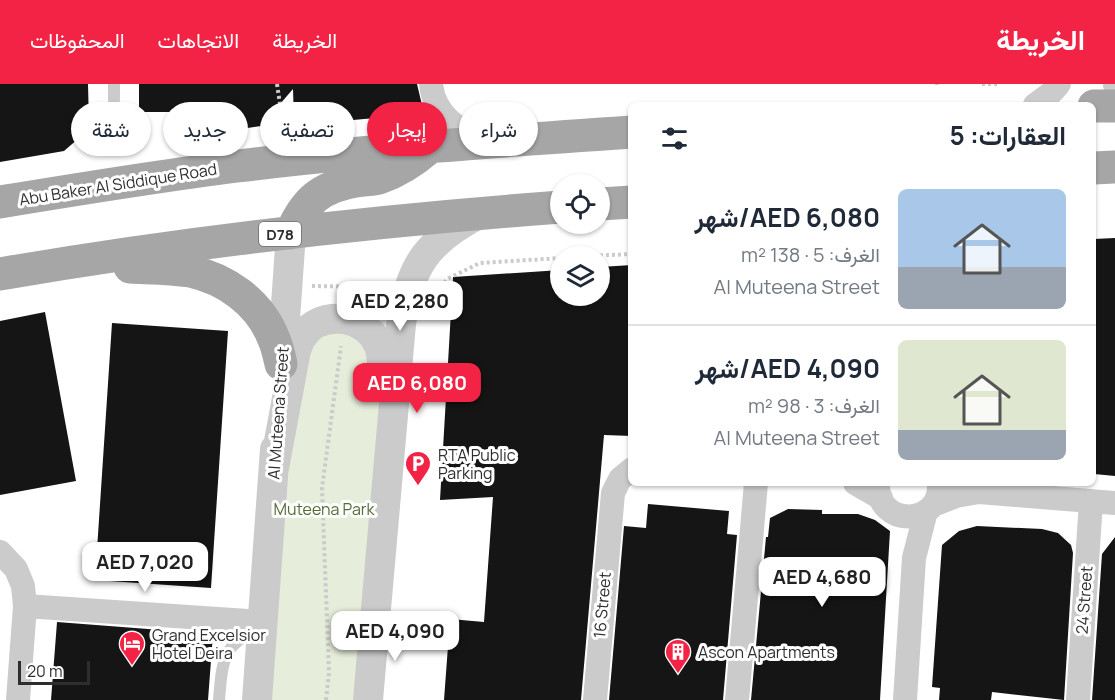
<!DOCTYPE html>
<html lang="ar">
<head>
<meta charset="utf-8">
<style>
  body { margin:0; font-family:Manrope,Vazirmatn,sans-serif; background:#f6f6f7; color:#1f2937; direction:rtl; height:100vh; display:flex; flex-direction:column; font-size:22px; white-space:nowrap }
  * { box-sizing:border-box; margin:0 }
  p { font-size:20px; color:#747a83 }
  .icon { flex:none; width:33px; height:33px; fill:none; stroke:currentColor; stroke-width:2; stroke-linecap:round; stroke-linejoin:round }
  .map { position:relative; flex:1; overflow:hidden; direction:ltr }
  .panel { position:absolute; left:628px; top:18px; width:468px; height:384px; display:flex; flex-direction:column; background:#fff; border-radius:9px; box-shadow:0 2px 4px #0004; direction:rtl }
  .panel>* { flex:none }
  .top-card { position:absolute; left:18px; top:18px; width:520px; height:54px; direction:rtl; display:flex; gap:12px }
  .buttons { position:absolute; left:550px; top:90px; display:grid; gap:12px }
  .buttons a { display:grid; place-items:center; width:60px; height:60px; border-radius:50%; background:#fff; box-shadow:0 2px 4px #0004; font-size:30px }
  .scale { position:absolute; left:18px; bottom:15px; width:72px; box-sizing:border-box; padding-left:6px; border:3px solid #2e2e2e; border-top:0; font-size:16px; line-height:21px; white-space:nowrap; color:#2e2e2e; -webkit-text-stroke:4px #fff; paint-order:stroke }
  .price { position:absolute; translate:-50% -51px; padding:0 14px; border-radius:12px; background:#fff; color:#222; font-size:20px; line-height:39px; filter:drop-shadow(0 2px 3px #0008) }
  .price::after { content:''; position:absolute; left:50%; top:36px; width:18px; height:14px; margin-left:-9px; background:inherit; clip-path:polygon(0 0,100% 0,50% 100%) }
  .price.on { background:#f22344; color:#fff }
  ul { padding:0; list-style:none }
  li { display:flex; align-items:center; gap:18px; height:150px; padding:0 30px }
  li+li { border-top:2px solid #e0e1e3 }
  li span { display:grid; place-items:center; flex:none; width:168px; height:120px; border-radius:9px; color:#555 }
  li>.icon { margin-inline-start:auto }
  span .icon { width:72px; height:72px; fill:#fffc; stroke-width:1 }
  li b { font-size:26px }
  h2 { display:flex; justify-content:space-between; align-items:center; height:72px; padding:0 30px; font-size:26px }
  .tag { padding:0 21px; border-radius:27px; background:#fff; box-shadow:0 2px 4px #0004; font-size:21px; line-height:54px }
  .tag.on { background:#f22344; color:#fff }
  header { display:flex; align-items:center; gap:36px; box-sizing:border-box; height:84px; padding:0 30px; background:#f22344; color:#fff }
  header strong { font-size:28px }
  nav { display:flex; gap:33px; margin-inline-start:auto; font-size:21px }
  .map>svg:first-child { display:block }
</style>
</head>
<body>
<header>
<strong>الخريطة</strong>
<nav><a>الخريطة</a><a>الاتجاهات</a><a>المحفوظات</a></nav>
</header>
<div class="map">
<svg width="1115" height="616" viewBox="0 0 1115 616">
  <rect width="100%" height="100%" fill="#fff"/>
  <path fill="#e6edda" d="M386,229L358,616H262L290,234Z"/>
  <path fill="#151515" d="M0,0H88L89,39L79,54L64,67L0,78Z
    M139,0H417L422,21L419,25L409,31L353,36L294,37L293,5L261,42L212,49V28H139Z
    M1115,154V392L1094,390V155Z
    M632,181V352L604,351L581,616H444L450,535L484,538L493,413L440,416L453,193L561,186V212H600V183Z
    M45,228L76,397L0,411V237Z
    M112,239L228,247L211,504L95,496Z
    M648,420L729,427L727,450L737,451L723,616H609L624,442L646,444Z
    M788,425L822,426V430H858L875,436L890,447L880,616H751L766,453H768L770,434Z
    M977,442L1042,445L1058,449L1071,461L1073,469L1064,616L992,608L991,616H939L940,604L932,603L942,461L959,447Z
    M1115,453V616H1092L1102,470Z
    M57,538L213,550L208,616H51Z"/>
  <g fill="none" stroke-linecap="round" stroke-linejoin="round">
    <path stroke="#cbcbcb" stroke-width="4" stroke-dasharray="3 3" stroke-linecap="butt" d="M277,0L284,47H280
      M937,0V1
      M982,0H998
      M116,31L120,71
      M588,172L632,170
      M312,202L382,203
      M438,209L447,195L480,179L561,174
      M326,616L329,589L322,404L341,262"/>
    <path stroke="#cbcbcb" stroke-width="12" d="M114,0V16
      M219,616C222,581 222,556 261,546"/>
    <path stroke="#cbcbcb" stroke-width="24" d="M431,0C434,32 460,47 486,58
      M1115,0V1
      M1035,21L1050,10L1059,0
      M855,399L881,414
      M878,399C876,444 942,443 939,399
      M933,421L956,412L979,408L1115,419
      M0,468L16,485L23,502L25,522L18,616
      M25,522L262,538
      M595,616L613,409L620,395L632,385
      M737,616L756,399
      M905,616L914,474L926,427
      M1078,616L1091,417"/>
    <path stroke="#cbcbcb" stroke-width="30" d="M282,278L291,149
      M274,384L296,266C298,262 299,257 302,253C319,226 363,230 377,258C384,271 382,286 380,300
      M257,616L275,365
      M368,616L401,240C410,181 428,156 481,129"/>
    <path stroke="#a6a6a6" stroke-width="33" d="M1094,22H1115
      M1094,84L1115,83
      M0,118C79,105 158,92 238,82C369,66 500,57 632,48
      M600,120L632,118
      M291,149C305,117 320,103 356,97C363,96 371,96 379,94C399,87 414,77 430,63
      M130,183C149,184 170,184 190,187C226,195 259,218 273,253C277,261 279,271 281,280
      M0,190C185,158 373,137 561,123"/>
  </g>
  <defs>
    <symbol id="parking-pin" viewBox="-11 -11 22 30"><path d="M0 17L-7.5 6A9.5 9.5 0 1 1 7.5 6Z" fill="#f22344" stroke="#fff"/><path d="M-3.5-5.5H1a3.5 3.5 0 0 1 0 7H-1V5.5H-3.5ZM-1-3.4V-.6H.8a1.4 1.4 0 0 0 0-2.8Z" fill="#fff"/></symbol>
    <symbol id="hotel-pin" viewBox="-11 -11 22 30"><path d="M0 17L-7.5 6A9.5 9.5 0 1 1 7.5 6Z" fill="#f22344" stroke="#fff"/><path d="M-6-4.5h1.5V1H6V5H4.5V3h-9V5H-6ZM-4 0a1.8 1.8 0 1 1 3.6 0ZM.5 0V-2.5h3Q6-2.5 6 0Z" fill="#fff"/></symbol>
    <symbol id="building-pin" viewBox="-11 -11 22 30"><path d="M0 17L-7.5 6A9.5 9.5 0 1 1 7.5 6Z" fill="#f22344" stroke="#fff"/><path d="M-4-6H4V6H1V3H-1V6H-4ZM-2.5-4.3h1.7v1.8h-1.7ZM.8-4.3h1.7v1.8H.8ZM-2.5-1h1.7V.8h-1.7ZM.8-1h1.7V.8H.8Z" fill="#fff"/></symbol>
  </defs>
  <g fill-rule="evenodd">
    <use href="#parking-pin" x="403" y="365" width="30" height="40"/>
    <use href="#hotel-pin" x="117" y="545" width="30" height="40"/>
    <use href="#building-pin" x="663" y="553" width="30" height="40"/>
  </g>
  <g text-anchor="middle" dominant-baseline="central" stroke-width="6" stroke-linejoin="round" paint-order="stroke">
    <rect fill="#fff" stroke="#6d6d6d" stroke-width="1.5" x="259" y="138" width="42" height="24" rx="4.5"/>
    <g font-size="15" font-weight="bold" fill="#2e2e2e">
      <text x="280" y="150">D78</text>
    </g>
    <g font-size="16" fill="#2e2e2e" stroke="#fff">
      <text transform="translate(118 100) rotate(-9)">Abu Baker Al Siddique Road</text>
      <text transform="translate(278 329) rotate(-86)">Al Muteena Street</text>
      <text transform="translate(1084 516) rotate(-86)">24 Street</text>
      <text transform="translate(602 521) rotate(-85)">16 Street</text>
    </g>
    <g font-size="16" fill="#2e2e2e" stroke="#fff" text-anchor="start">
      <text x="438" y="371">RTA Public<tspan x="438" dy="18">Parking</tspan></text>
      <text x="152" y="551">Grand Excelsior<tspan x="152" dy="18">Hotel Deira</tspan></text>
      <text x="698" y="568">Ascon Apartments</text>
    </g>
    <g font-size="16" fill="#556d38" stroke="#fff">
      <text x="324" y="425">Muteena Park</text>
    </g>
  </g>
</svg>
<div class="buttons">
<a><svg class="icon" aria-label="locate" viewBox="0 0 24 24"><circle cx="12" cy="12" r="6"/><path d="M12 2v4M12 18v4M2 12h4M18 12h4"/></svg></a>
<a><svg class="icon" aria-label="layers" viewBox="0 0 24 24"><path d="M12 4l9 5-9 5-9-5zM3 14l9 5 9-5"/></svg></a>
</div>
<div class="scale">20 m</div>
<b class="price" style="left:400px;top:248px">AED 2,280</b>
<b class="price on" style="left:417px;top:330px">AED 6,080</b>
<b class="price" style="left:145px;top:509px">AED 7,020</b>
<b class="price" style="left:822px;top:524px">AED 4,680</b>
<b class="price" style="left:395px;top:578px">AED 4,090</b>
<div class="top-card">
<a class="tag">شراء</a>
<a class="tag on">إيجار</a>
<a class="tag">تصفية</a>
<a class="tag">جديد</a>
<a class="tag">شقة</a>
</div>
<section class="panel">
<h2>العقارات: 5<svg class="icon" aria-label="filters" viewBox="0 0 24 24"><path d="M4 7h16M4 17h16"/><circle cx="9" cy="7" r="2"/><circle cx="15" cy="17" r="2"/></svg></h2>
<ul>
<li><span style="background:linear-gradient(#a9c7e8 65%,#9aa5b1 0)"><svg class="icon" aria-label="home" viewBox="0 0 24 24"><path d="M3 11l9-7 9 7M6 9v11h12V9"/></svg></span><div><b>AED 6,080/شهر</b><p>الغرف: 5 · 138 m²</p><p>Al Muteena Street</p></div></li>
<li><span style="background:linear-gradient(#dfe7d0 75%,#9aa5b1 0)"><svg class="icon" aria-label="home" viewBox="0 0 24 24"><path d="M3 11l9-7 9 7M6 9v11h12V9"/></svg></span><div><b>AED 4,090/شهر</b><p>الغرف: 3 · 98 m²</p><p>Al Muteena Street</p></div></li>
</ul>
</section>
</div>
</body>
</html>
